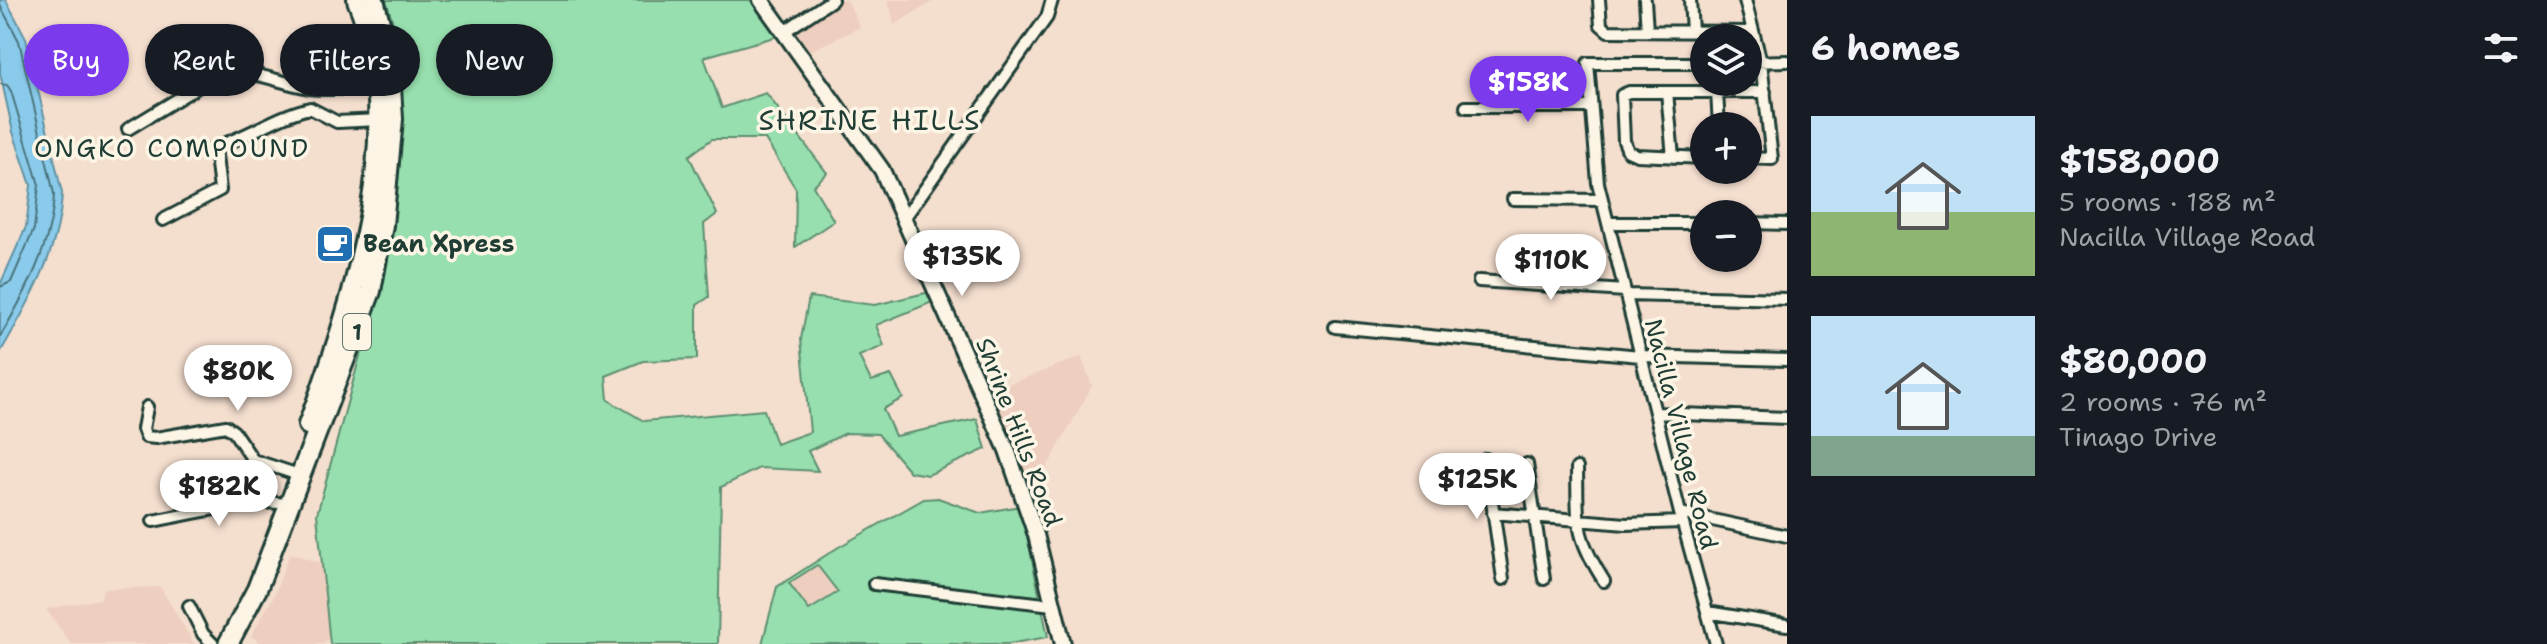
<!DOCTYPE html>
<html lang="en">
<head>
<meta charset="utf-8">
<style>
  body { margin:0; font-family:"Shantell Sans",sans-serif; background:#242831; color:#f1f3f6; height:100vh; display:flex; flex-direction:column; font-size:30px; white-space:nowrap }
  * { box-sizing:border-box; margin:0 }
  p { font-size:26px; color:#9ea1a6 }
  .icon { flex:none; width:44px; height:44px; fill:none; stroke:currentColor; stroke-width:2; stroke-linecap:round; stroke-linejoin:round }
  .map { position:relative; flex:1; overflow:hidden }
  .details { display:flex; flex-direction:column; background:#171b24; width:760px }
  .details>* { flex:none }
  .hud { position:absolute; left:24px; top:24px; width:760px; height:72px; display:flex; gap:16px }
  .fabs { position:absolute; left:1690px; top:24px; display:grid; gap:16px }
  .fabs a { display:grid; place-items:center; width:72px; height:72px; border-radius:50%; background:#171b24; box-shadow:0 2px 6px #0004; font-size:40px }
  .price { position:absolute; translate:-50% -68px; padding:0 18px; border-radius:28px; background:#fff; color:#222; font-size:26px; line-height:52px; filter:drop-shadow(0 2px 4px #0008) }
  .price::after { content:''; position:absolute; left:50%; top:48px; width:24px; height:18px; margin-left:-12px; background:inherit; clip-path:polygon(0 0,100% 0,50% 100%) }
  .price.on { background:#7c3aed; color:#fff }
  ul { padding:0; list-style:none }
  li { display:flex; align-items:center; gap:24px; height:200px; padding:0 24px }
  li span { display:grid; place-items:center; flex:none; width:224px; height:160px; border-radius:0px; color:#555 }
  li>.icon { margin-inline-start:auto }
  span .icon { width:96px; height:96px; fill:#fffc; stroke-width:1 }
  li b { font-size:34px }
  h2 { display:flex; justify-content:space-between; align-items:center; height:96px; padding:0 24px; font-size:34px }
  .tag { padding:0 28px; border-radius:36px; background:#171b24; box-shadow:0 2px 6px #0004; font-size:28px; line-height:72px }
  .tag.on { background:#7c3aed; color:#fff }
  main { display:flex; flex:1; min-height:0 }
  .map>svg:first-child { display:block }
</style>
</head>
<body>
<main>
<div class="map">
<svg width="1787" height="644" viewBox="0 0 1787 644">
  <rect width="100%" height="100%" fill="#f4dece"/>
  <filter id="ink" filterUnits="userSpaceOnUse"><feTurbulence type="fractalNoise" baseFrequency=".0125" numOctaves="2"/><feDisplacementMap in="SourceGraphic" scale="16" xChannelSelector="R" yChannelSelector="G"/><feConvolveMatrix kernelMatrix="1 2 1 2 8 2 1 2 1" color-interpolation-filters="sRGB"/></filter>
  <g filter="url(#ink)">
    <path fill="#eecebe" d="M834,0H847L860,27L804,54L787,32Z
      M886,0H935L894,25L891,9Z
      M1081,357L1092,386L1031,496L990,391Z
      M290,553L346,572L337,624L324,644H262L251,636L274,596Z
      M817,565L838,592L809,610L789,583Z
      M160,587L194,644H71L46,609L101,599L103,589Z"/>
    <path fill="#97dfae" stroke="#5b8e71" stroke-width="2" fill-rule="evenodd" d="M386,0H750L778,36L704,57L722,108L766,93L827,173L813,186L834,221L795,247L796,189L765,139H712L689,156L717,214L704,224L709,297L697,305V359L643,361L606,376L608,400L644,421L764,410L776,444L810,432L801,339L809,297L875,305L930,292L935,301L876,325L884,346L859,356L871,381L891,375L903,398L883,409L895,436L977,419L986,449L928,475L910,472L878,434L846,433L808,451L818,471L759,468L721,487L718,644H330L317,514L380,282L396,33Z
      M938,498L980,513L1021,506L1048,637L1008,644H762L777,587L837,548L924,499ZM817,565L838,592L809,610L789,583Z"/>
    <path fill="#8acaeb" stroke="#5f92a2" stroke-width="2" d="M0,0H6L26,38L62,193C60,250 28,305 0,353V285L26,227L31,185L13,132L0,73Z"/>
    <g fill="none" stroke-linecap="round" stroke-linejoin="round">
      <path stroke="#4a757d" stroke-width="2" d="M0,5L19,41L54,194C52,245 25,294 0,337
        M0,84L7,85L11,91L39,185L34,229L11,282L0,287"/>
      <defs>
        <path id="street" d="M1599,0L1601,25L1608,31L1753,32
          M1645,0L1647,31
          M1690,0L1692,31
          M1745,0L1761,62L1772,159L1748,158
          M785,31L832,0
          M1748,62L1787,61
          M1704,63H1588L1598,183L1680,513L1716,644
          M1492,73L1494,107
          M1667,92L1673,157
          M1717,92L1719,126
          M1466,107H1591
          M128,129L216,76C250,66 277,83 310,88C333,91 357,87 380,86
          M1704,158L1637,155L1628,151L1624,141L1622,95L1629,92H1765
          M1513,199L1602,200
          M905,217L1047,17L1052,0
          M163,220L220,190L215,147C249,137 275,116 310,108L337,122L379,120
          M1608,223H1704
          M1748,223L1787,224
          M1479,281L1625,291
          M1626,295L1787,299
          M1335,327L1640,356L1787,360
          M147,407L143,429L146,437L156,438L226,426L234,432L253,460L302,476
          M1655,413L1787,418
          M1486,459L1503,579
          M1527,464L1544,579
          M1577,468C1578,522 1574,534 1604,581
          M1493,513L1626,524L1682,522
          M1680,513L1787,536
          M153,521C188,515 260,496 291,505
          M874,584L1053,605
          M189,606L203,634L213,644
          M1707,612L1787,625"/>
        <path id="secondary" d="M761,0L882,170L1007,450L1036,535L1063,644"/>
        <path id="highway" d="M308,425C354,301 410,128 357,0
          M228,644L257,589L371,291L383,225L393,119L389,56L374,0"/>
      </defs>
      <use href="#street" stroke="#1f3d34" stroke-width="16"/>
      <use href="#secondary" stroke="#1f3d34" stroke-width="20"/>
      <use href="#highway" stroke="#1f3d34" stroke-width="24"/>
      <use href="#street" stroke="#fcf5e5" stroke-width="10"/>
      <use href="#secondary" stroke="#fcf5e5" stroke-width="14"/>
      <use href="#highway" stroke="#fcf5e5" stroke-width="18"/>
    </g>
  </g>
  <defs>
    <symbol id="cafe-square" viewBox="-11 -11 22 22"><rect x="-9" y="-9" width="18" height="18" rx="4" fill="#1f6fb2" stroke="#fcf5e5"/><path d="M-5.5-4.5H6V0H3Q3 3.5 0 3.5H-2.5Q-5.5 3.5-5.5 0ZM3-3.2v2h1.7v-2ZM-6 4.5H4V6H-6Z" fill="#fff"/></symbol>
  </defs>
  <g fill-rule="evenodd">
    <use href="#cafe-square" x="313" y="222" width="44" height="44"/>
  </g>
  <g text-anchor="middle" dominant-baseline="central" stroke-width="7" stroke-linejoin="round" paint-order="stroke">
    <rect fill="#fcf5e5" stroke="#617469" stroke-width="2" x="343" y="314" width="28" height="36" rx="6"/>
    <g font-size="22" font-weight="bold" fill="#1f3d34">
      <text x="357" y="332">1</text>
    </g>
    <g font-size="24" font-weight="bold" fill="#1f3d34" stroke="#fcf5e5" text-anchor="start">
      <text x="363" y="244">Bean Xpress</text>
    </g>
    <g font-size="24" fill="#1f3d34" stroke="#fcf5e5">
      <text transform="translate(1019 432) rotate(69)">Shrine Hills Road</text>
      <text transform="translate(1681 434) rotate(76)">Nacilla Village Road</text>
    </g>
    <g font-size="26" letter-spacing="2" fill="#1f3d34" stroke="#fcf5e5">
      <text x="172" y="147">ONGKO COMPOUND</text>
    </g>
    <g font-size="28" letter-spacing="2" fill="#1f3d34" stroke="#fcf5e5">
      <text x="870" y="120">SHRINE HILLS</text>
    </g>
  </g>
</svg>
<div class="fabs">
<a><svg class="icon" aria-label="layers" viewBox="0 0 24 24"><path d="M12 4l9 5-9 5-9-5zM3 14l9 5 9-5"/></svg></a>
<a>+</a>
<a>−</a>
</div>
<b class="price on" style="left:1528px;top:124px">$158K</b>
<b class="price" style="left:962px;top:298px">$135K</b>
<b class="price" style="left:1551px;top:302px">$110K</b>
<b class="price" style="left:238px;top:413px">$80K</b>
<b class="price" style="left:1477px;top:521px">$125K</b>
<b class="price" style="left:219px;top:528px">$182K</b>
<div class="hud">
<a class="tag on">Buy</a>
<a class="tag">Rent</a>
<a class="tag">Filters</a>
<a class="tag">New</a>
</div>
</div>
<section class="details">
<h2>6 homes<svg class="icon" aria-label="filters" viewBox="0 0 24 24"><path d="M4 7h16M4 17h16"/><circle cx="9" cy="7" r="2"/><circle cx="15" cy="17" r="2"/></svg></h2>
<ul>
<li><span style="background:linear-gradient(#bfe0f5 60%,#8fb573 0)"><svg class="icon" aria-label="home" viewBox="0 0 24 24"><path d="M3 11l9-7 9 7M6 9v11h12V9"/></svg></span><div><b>$158,000</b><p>5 rooms · 188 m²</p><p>Nacilla Village Road</p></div></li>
<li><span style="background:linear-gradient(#bfe0f5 75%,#7fa58c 0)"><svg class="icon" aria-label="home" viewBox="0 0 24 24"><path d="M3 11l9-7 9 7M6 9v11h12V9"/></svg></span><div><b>$80,000</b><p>2 rooms · 76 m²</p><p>Tinago Drive</p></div></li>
</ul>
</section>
</main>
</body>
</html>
